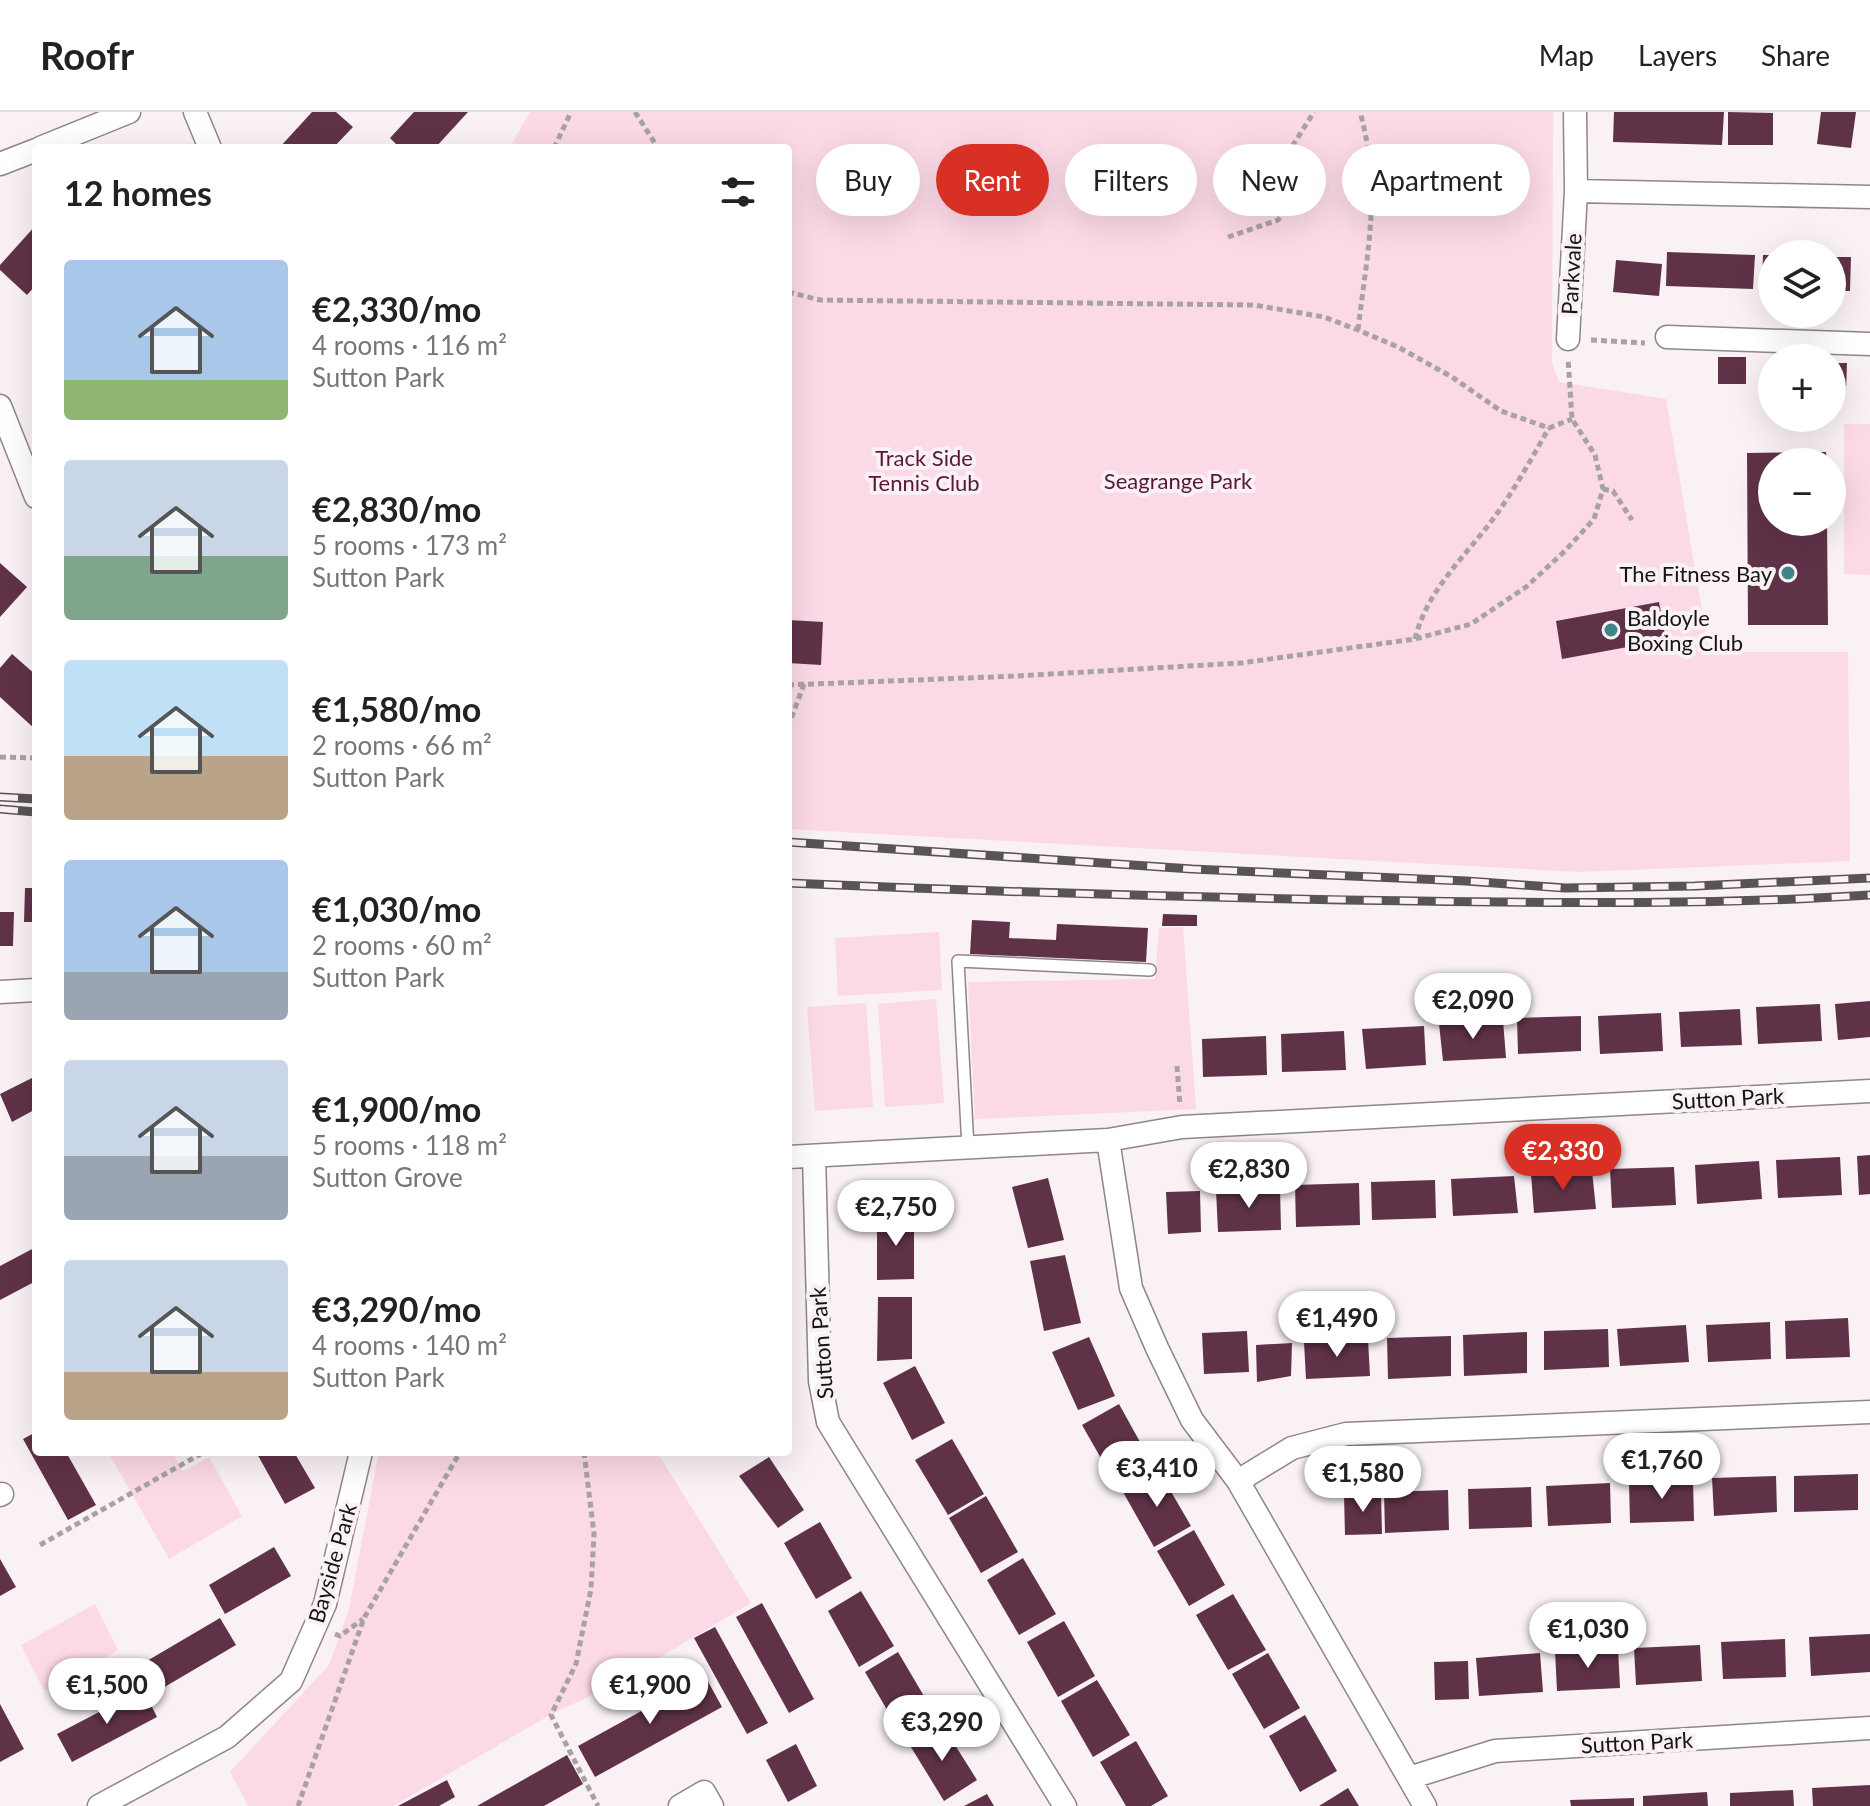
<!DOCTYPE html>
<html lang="en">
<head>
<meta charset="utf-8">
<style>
  body { margin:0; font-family:Lato,sans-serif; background:#f6f6f6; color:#222; height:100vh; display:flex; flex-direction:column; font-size:30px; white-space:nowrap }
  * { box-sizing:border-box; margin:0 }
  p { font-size:26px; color:#767676 }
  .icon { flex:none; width:44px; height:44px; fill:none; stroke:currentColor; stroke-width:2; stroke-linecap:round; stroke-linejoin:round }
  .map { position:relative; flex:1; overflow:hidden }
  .sheet { position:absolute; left:32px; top:32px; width:760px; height:1312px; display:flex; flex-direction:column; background:#fff; border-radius:8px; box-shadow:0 8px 32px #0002 }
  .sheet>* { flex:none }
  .hud { position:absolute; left:816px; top:32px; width:760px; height:72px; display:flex; gap:16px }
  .tools { position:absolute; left:1758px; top:128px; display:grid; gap:16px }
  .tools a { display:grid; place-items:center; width:88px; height:88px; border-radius:50%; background:#fff; box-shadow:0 8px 32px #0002; font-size:40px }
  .price { position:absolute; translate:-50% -68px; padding:0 18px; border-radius:28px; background:#fff; color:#222; font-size:26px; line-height:52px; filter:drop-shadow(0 2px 4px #0008) }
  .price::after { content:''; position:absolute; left:50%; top:48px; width:24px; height:18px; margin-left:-12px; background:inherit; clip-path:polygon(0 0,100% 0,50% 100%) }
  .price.selected { background:#d93025; color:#fff }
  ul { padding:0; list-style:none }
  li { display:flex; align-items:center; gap:24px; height:200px; padding:0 32px }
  li span { display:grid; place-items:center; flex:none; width:224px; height:160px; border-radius:8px; color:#555 }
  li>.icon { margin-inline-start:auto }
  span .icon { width:96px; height:96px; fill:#fffc; stroke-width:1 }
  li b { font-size:34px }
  h2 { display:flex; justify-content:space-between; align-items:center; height:96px; padding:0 32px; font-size:34px }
  .pill { padding:0 28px; border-radius:36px; background:#fff; box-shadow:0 8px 32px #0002; font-size:28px; line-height:72px }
  .pill.selected { background:#d93025; color:#fff }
  header { display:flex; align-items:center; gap:48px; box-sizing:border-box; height:112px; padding:0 40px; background:#fff; border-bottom:2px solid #e0e0e0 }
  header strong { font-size:38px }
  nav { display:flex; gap:44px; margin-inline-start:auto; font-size:28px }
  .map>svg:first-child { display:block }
</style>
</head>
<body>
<header>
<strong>Roofr</strong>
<nav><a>Map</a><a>Layers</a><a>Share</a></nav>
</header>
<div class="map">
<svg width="1870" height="1694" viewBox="0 0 1870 1694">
  <rect width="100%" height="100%" fill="#f9f1f4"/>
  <path fill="#fbd9e7" d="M530,0H1553L1552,251L1559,270L1666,287L1709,540H1848L1850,749L1579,760L788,717V36H509Z
    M1844,312H1870V463L1844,462Z
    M1183,815L1196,997L975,1007L968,870L1155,867L1159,816Z
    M939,820L942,878L838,884L835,826Z
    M936,887L944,991L885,995L878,892Z
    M866,891L873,995L815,999L807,895Z
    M108,1340H172L183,1359L209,1345L242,1404L169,1447Z
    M379,1340H657L751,1491L611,1574L550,1603L393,1694H248L230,1660L329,1553L349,1497Z
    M95,1492L118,1538L44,1579L21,1533Z"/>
  <path fill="#603248" d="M312,0H336L353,15L333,36H279Z
    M414,0H468L435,36H400L390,26Z
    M1614,0H1724L1722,33L1613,30Z
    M1728,0L1773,1V33H1728Z
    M1821,0H1856L1851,36L1817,32Z
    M36,113V173L27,183L0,158V153Z
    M1667,140L1755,143L1753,177L1666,174Z
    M1763,143H1772V177L1762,176Z
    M1832,145H1851L1850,179H1832Z
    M1616,148L1662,152L1659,184L1613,180Z
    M1718,245H1746V272H1718Z
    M1832,251H1847L1846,279H1832Z
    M1826,340L1827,350H1772V410H1827L1828,513H1748L1747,341Z
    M0,451L27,475L0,505Z
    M1659,490L1666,528L1562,547L1556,509Z
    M788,508L823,510L821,553L788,551Z
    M12,542L36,563V618L0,585V556Z
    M25,776H36V810H24Z
    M0,800H14L13,834H0Z
    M1163,802L1197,803V814H1162Z
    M972,808L1010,810L1009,826L1056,828L1057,812L1148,816L1146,850L970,842Z
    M1870,889V925L1838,928L1835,892Z
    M1820,892L1822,929L1758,932L1756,895Z
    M1740,897L1742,933L1681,935L1679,900Z
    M1661,901L1663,939L1600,942L1598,904Z
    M1581,904V939L1518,942L1517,906Z
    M1503,908L1506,946L1443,949L1439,912Z
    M1424,914L1426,953L1366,957L1362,917Z
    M1344,919L1346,958L1282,960L1281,922Z
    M1266,924L1267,963L1203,965L1202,927Z
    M36,964V997L12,1010L0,982Z
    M1870,1043V1082L1859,1083L1857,1044Z
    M1840,1045L1842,1083L1778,1086L1776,1048Z
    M1759,1049L1762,1087L1697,1092L1695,1053Z
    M1674,1055L1676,1093L1612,1096L1610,1057Z
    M1592,1059L1596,1097L1534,1101L1531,1062Z
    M1514,1064L1518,1101L1453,1104L1451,1067Z
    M1048,1066L1064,1128L1028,1136L1012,1075Z
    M1435,1068L1436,1106L1372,1108L1371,1070Z
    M1359,1071L1360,1113L1296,1115L1295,1073Z
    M878,1074H915V1100H878Z
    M1280,1076L1281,1118L1218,1120L1216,1078Z
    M1200,1079L1201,1120L1168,1122L1166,1080Z
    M914,1103V1167L877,1168V1104Z
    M36,1135V1169L0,1188V1154Z
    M1065,1143L1081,1211L1044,1219L1030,1149Z
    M878,1185H912V1247L877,1249Z
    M1848,1206L1850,1245L1786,1247L1785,1209Z
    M1770,1210L1771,1247L1708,1250L1706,1213Z
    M1686,1213L1689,1250L1620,1254L1617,1217Z
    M1608,1217L1609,1255L1544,1258V1219Z
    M1247,1219L1249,1260L1204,1262L1202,1221Z
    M1527,1220V1261L1464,1264L1463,1223Z
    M1451,1224V1264L1388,1267L1387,1226Z
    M1089,1225L1115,1284L1078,1298L1052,1240Z
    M1368,1227L1370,1264L1306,1267L1304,1230Z
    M1292,1231L1291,1264L1257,1270L1256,1233Z
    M915,1254L945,1311L912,1328L883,1271Z
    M1119,1292L1150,1348L1114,1369L1082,1313Z
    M36,1320V1340H66L96,1393L68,1408L23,1327Z
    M952,1327L984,1382L948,1403L915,1348Z
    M256,1340H294L315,1376L285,1392Z
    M769,1345L804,1398L778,1416L739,1364Z
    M1159,1359L1191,1414L1154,1435L1123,1380Z
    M1858,1362V1398L1794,1400V1364Z
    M1776,1364L1777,1400L1714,1404L1712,1366Z
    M1693,1367L1694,1409L1630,1411L1629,1370Z
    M1610,1371L1611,1411L1548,1414L1546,1374Z
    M1531,1375L1532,1415L1469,1417L1468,1377Z
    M1448,1378L1449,1418L1385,1421L1384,1380Z
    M1381,1381L1382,1422L1345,1423L1344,1382Z
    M986,1384L1018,1440L981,1461L949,1406Z
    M820,1410L852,1466L816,1487L784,1431Z
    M1194,1418L1225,1473L1189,1494L1157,1439Z
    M274,1435L291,1464L225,1502L209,1473Z
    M1023,1446L1056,1502L1019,1523L987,1468Z
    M0,1447L16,1475L0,1484Z
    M861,1479L894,1534L859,1555L828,1499Z
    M1233,1482L1266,1538L1228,1558L1196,1503Z
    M762,1491L814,1587L789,1601L736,1505Z
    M220,1506L236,1533L156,1580L140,1553Z
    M1064,1509L1095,1564L1058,1585L1027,1530Z
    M715,1515L768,1611L747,1622L694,1526Z
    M1870,1522V1560L1811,1564L1809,1525Z
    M1785,1527L1786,1565L1723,1567L1721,1530Z
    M1700,1533L1702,1569L1636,1573L1634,1536Z
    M1618,1536L1620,1576L1557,1579L1555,1539Z
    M898,1540L931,1596L897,1615L865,1560Z
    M1268,1541L1300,1596L1264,1617L1232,1562Z
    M1540,1541L1543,1580L1479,1584L1476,1546Z
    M1468,1549L1469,1587L1435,1588L1434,1550Z
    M705,1564L722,1595L595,1665L578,1634Z
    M1097,1568L1130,1623L1093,1645L1061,1589Z
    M143,1577L157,1605L72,1650L57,1622Z
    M0,1592L24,1637L0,1650Z
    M1305,1603L1337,1659L1300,1680L1269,1624Z
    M945,1617L977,1668L944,1689L906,1627L921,1618L927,1628Z
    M1136,1629L1168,1684L1151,1694H1126L1100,1650Z
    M796,1632L817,1674L788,1690L766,1648Z
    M567,1643L583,1672L544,1694H477Z
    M447,1668L455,1685L439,1694H398Z
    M1870,1673V1694H1813L1812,1676Z
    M1348,1676L1359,1694H1319Z
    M1793,1678L1794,1694H1730V1681Z
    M1707,1680L1708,1694H1643V1684Z
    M987,1682L994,1694H964Z
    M1634,1686V1694H1571L1570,1688Z"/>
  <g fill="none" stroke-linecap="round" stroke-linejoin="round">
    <defs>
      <path id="lane" d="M968,1036L958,849L1150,858"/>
      <path id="street" d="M195,0L210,36
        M40,36L129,0
        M0,52L36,38
        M1576,79L1870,85
        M1667,225L1870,232
        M1568,227L1576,79L1575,0
        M0,294L36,385
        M0,880L36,878
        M1108,1028L1131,1176L1157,1236L1192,1308L1238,1369L1425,1694
        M814,1044L820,1269L828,1310L1065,1694
        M788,1045L1108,1028L1182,1015L1870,979
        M1238,1369L1292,1336L1346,1322L1870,1300
        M0,1383L2,1382
        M1409,1666L1495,1639L1870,1616
        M99,1694L227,1625L291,1569L325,1492L361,1340
        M680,1694L704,1680L712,1694"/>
    </defs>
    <use href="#lane" stroke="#8e8689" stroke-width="14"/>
    <use href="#street" stroke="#8e8689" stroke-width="25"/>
    <path stroke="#a8a2a4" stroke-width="5" stroke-dasharray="6 4" stroke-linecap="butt" d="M635,0L658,36
      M554,36L571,0
      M1228,125L1278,108L1286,98V71L1293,33L1314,0
      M788,180L820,188L1254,193L1324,205L1358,218L1398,235L1452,265L1501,299L1549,316L1572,307
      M1358,218C1367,140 1382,79 1360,0
      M1591,228L1645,231
      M1603,377L1613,379L1632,408
      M1415,527C1427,478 1464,446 1493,407C1514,379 1531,347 1549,316
      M788,573L1017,564L1241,551L1415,527L1471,512L1526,475L1565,439L1594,407L1603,377L1595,343L1572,307L1568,246
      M788,615L804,572
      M0,645L36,646
      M1177,954L1180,994
      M584,1340L594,1422L591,1477L576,1552L551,1603L598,1694
      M40,1433L204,1340
      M335,1522L340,1524L363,1507
      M298,1694L364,1506L460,1340"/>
    <use href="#lane" stroke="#fff" stroke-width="11"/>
    <use href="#street" stroke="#fff" stroke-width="22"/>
    <defs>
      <path id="rail" d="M0,685L36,687
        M0,697L36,700
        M788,730L1192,757L1466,769L1565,776L1695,774L1870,766
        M788,771C997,780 1207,786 1417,789C1568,791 1719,793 1870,783"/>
    </defs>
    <use href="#rail" stroke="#585456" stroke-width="9"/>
    <use href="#rail" stroke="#f9f1f4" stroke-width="6" stroke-dasharray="18" stroke-linecap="butt"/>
  </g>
  <g fill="#3d8589" stroke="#f9f1f4" stroke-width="3">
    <circle cx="1788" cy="461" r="8"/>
    <circle cx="1611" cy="518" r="8"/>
  </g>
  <g text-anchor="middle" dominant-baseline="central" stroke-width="8" stroke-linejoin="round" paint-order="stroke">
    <g font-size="22" fill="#171415" stroke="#f9f1f4">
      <text transform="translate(1571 162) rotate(-87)">Parkvale</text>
      <text transform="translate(1728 986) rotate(-3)">Sutton Park</text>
      <text transform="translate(821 1231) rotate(-94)">Sutton Park</text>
      <text transform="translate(332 1451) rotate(-74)">Bayside Park</text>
      <text transform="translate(1637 1630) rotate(-3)">Sutton Park</text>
    </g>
    <g font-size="22" fill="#58163a" stroke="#f9f1f4">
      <text x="924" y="345">Track Side<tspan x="924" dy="25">Tennis Club</tspan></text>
      <text x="1178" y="368">Seagrange Park</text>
    </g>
    <g font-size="22" fill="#171415" stroke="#f9f1f4" text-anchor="end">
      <text x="1772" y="461">The Fitness Bay</text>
      <text x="1627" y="505" text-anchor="start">Baldoyle<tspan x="1627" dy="25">Boxing Club</tspan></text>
    </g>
  </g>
</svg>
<div class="tools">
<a><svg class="icon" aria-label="layers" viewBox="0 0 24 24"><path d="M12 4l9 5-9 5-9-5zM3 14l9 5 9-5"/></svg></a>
<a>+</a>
<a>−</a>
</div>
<b class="price" style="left:1473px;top:929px">€2,090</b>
<b class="price selected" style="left:1563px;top:1080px">€2,330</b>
<b class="price" style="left:1249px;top:1098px">€2,830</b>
<b class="price" style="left:896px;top:1136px">€2,750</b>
<b class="price" style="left:1337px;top:1247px">€1,490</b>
<b class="price" style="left:1662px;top:1389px">€1,760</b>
<b class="price" style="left:1157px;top:1397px">€3,410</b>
<b class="price" style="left:1363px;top:1402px">€1,580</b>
<b class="price" style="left:1588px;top:1558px">€1,030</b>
<b class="price" style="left:107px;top:1614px">€1,500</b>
<b class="price" style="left:650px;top:1614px">€1,900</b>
<b class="price" style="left:942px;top:1651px">€3,290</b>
<div class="hud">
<a class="pill">Buy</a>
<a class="pill selected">Rent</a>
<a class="pill">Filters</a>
<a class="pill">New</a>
<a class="pill">Apartment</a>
</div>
<section class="sheet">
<h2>12 homes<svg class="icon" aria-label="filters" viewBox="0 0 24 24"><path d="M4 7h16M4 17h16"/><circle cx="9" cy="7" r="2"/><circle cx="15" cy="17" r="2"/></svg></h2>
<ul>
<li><span style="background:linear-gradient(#a9c7e8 75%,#8fb573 0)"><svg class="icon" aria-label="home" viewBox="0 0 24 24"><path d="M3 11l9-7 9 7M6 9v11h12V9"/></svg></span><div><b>€2,330/mo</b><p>4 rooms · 116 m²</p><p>Sutton Park</p></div></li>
<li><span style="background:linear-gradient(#c9d6e8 60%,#7fa58c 0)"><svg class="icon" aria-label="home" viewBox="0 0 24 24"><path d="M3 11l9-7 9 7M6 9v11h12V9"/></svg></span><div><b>€2,830/mo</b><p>5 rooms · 173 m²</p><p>Sutton Park</p></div></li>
<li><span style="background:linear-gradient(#bfe0f5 60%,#b9a48a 0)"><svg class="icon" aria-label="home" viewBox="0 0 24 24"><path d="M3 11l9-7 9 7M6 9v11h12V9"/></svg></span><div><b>€1,580/mo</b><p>2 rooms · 66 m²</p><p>Sutton Park</p></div></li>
<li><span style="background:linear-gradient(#a9c7e8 70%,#9aa5b1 0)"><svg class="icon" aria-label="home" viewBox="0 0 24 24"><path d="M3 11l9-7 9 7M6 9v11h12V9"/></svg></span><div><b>€1,030/mo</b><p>2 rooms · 60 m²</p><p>Sutton Park</p></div></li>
<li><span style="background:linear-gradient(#c9d6e8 60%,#9aa5b1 0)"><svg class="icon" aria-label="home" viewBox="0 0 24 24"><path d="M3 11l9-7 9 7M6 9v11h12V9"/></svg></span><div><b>€1,900/mo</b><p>5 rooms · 118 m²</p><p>Sutton Grove</p></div></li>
<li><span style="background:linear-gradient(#c9d6e8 70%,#b9a48a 0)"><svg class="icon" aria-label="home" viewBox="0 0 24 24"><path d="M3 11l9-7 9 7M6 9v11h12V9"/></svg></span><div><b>€3,290/mo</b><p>4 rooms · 140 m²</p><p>Sutton Park</p></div></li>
</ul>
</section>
</div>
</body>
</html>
